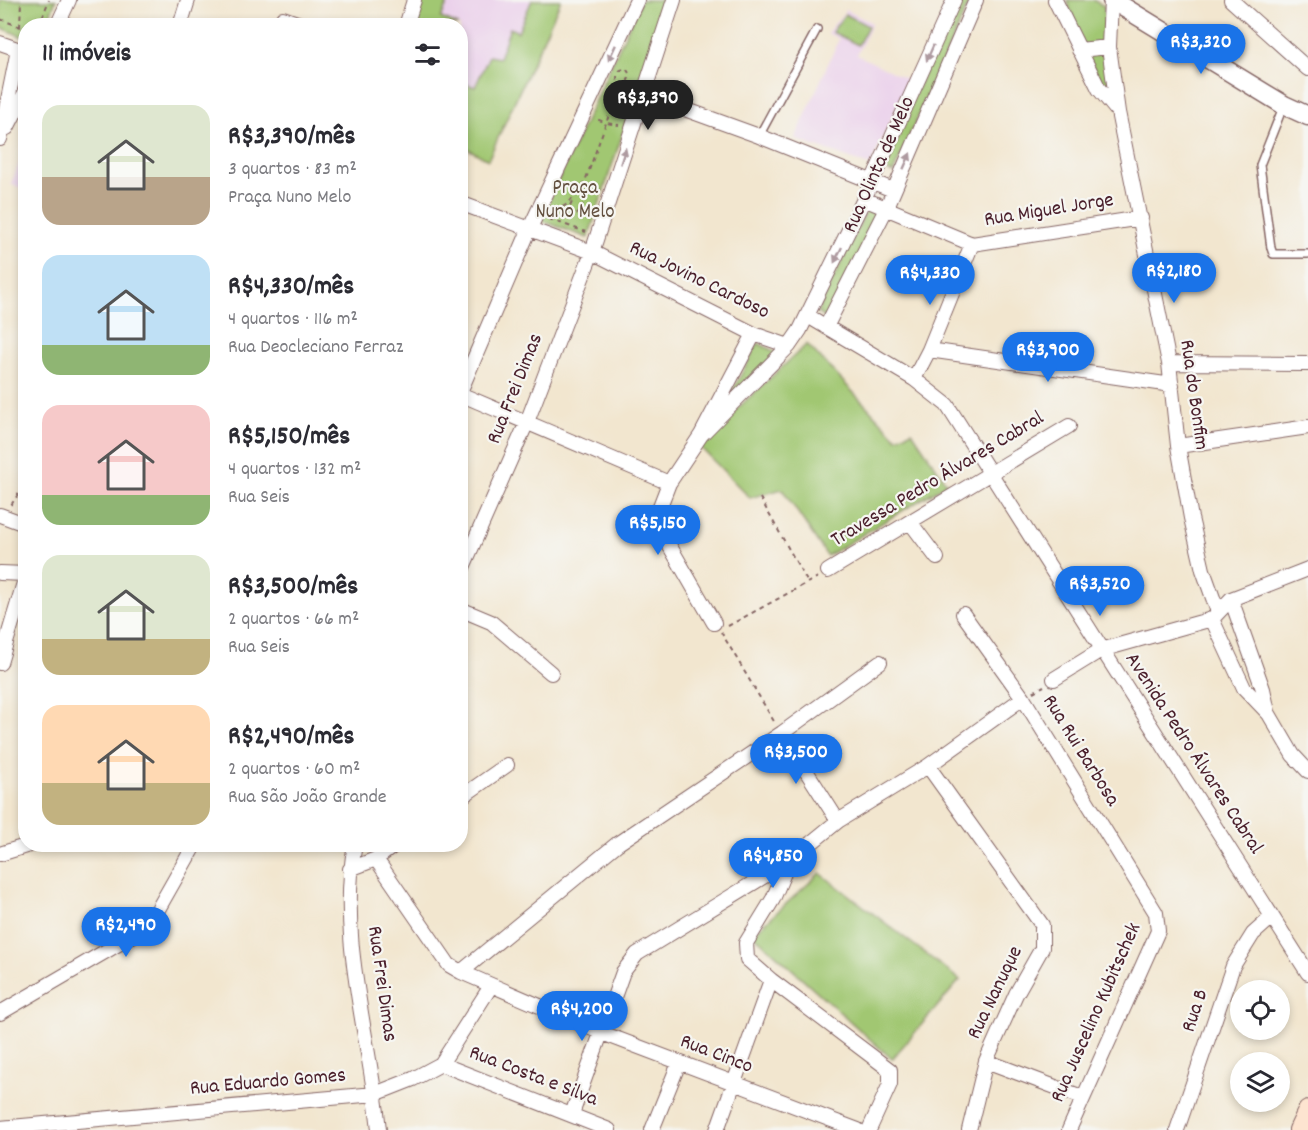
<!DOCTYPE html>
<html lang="pt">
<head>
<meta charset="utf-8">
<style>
  body { margin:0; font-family:Dekko,sans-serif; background:#f7f7f7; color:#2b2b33; height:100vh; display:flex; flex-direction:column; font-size:22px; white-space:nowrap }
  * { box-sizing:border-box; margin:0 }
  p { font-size:20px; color:#7c7c81 }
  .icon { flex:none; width:33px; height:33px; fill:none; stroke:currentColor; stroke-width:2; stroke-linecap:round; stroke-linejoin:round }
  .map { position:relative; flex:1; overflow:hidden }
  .side { position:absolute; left:18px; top:18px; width:450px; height:834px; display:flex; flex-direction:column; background:#fff; border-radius:24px; box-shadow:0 3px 9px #0003 }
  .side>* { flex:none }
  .fabs { position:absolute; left:1230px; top:980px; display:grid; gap:12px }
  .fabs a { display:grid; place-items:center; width:60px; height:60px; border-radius:50%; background:#fff; box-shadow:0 3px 9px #0003; font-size:30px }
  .price { position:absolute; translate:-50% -51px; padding:0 14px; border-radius:21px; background:#1a73e8; color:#fff; font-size:20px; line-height:39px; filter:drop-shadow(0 2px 3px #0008) }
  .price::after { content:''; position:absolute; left:50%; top:36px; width:18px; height:14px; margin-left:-9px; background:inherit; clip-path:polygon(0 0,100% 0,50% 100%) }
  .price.active { background:#222; color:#fff }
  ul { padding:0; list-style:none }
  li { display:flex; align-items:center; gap:18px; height:150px; padding:0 24px }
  li span { display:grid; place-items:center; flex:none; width:168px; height:120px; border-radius:18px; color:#555 }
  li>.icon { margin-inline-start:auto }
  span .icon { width:72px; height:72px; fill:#fffc; stroke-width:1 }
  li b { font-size:26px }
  h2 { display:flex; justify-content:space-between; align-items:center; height:72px; padding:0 24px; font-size:26px }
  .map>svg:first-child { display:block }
</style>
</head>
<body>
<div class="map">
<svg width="1308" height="1130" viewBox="0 0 1308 1130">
  <rect width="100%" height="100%" fill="#f6f6f2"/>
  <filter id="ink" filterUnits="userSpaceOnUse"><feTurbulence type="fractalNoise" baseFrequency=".0167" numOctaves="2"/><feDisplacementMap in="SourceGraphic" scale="12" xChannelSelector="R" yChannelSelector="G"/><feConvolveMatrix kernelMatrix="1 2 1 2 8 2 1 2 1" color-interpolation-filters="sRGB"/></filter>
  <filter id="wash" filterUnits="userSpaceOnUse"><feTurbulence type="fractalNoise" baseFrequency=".008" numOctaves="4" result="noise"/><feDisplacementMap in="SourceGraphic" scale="24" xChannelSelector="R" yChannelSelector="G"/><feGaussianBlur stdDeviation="1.35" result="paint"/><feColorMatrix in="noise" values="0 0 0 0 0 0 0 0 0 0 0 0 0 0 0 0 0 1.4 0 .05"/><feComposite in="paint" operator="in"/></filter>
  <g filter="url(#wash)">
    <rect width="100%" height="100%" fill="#f2e6cf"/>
    <path fill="#ebd1eb" d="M420,0H561L461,111L460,26H411Z
      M846,10L872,23L857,55L909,80L870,166L795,139L839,39L827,33Z
      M25,149L26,190H25L11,184Z"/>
    <path fill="#a1c772" stroke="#76734e" stroke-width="1.5" d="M0,0H56L46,25L26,26L25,38L0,27Z
      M421,0H449L441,18L458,25L412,26Z
      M532,0H561L488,160L461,145V82L475,87L489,56L499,58L510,28L518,32Z
      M641,0H667L588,238L540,220Z
      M957,0H970L893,173L881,168Z
      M1067,0H1093L1104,6L1109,93L1085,55Z
      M845,14L868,26L858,45L832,32Z
      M869,205L881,211L827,319L817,313Z
      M758,343L777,353L727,401Z
      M807,344L897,438L912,431L947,484L827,556L782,489L750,498L698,445Z
      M820,873L960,980L892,1059L753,934Z"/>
  </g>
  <g filter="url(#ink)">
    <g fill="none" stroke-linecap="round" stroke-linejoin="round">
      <defs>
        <path id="service" d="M1283,107L1260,165L1271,248L1273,254H1308
          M759,136L817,29"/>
        <path id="minor" d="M1055,0L1099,89L1118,112
          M1111,0L1109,47L1118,112L1169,363L1178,446L1191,518L1203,570L1218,612
          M1231,0L1308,69
          M283,18L306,26
          M57,26L69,0
          M180,26L188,0
          M406,26L414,0
          M0,43L26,52
          M1079,50L1109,47
          M643,94L759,136L893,190
          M7,128L26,91
          M0,139L18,50
          M864,199L972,244L1141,218
          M460,203L592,252L754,334L789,346
          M808,316L914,379L947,405L1308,973
          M826,327L886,209L976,0
          M929,350L1172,385
          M1169,363L1308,364
          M914,379L929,350L972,244
          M460,392L530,228L637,0
          M460,394L669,483
          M701,435L789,346L800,330L864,199L954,0
          M1178,446L1308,427
          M0,515L19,522
          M910,522L937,558
          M828,571L1069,426
          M0,573L26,574
          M460,574L527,422L592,252L674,0
          M1231,599L1263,689L1268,712
          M460,609L491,622L551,673
          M963,614L1023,698L1156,913L1158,931L1069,1130
          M1212,619L1244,688L1269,714L1293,755L1308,771
          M714,623L661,531L657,514L669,483L701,435L754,334
          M0,663L26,576
          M1054,679L1101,650L1212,619L1231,599L1308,569
          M782,733L838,821
          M928,766L1042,925V948L1016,994L986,1061L969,1130
          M460,798L507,765
          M355,844C337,939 370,1036 379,1130
          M0,854L32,844
          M376,859L449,965L461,972L602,1033L858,1130
          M350,869L376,859L396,844
          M461,972L617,844L782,733L880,662
          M771,980L890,1070V1084L869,1130
          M0,1013L144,929L153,918L195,844
          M986,1061L1082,1097
          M441,1064L609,1130
          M572,1114L623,972L637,954L789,861L838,821L928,766L1023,698
          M0,1128L375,1094L413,1079L441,1064L491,986
          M652,1130L679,1063
          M717,1130L771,980L747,959L746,943L773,899L789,861
          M1177,1130L1233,966L1253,934L1272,917"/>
        <path id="tertiary" d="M1112,0L1284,105L1308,116"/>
        <path id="secondary" d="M1299,1130L1308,1111"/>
      </defs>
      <use href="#service" stroke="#856564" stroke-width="10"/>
      <use href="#minor" stroke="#856564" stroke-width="16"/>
      <use href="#tertiary" stroke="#856564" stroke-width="21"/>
      <use href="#secondary" stroke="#856564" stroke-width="22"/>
      <path stroke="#856564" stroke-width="2" stroke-dasharray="4.5 4.5" stroke-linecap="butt" d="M0,19L26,29
        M39,26L49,0
        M20,27L21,0
        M619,71L626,68L630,75L627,83L618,92L606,123L619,125
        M617,76L618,92
        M583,187L606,123L597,119
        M554,210C569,206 573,200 579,185L588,189L579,214L568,211L573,200
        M549,219L586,232
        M760,498L808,583
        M11,505L26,483
        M728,626L818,577
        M721,632L775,723
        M1033,692L1044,686"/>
      <use href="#service" stroke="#fff" stroke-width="7"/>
      <use href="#minor" stroke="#fff" stroke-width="14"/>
      <use href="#tertiary" stroke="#fff" stroke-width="18"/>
      <use href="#secondary" stroke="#fde4d0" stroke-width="20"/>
    </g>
    <defs><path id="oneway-solid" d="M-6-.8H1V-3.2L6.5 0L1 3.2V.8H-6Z" transform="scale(1.5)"/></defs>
    <g fill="#ae9aa0">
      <use href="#oneway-solid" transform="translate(612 53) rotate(115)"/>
      <use href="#oneway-solid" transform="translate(930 53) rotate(114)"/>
      <use href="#oneway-solid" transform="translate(623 156) rotate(-72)"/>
      <use href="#oneway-solid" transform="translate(907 161) rotate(-66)"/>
      <use href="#oneway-solid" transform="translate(838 255) rotate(116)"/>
    </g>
  </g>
  <g text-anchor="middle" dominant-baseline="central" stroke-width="4.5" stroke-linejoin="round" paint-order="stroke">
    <g font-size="21" fill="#4a1f2b" stroke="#f6f6f2">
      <text transform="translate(880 165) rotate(-66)">Rua Olinta de Melo</text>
      <text transform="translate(1049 211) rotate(-9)">Rua Miguel Jorge</text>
      <text transform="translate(699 281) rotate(26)">Rua Jovino Cardoso</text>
      <text transform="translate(516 389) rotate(-68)">Rua Frei Dimas</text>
      <text transform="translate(1193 395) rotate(82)">Rua do Bonfim</text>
      <text transform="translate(938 480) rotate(-31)">Travessa Pedro Álvares Cabral</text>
      <text transform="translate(1080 751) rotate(58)">Rua Rui Barbosa</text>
      <text transform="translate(1193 754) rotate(57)">Avenida Pedro Álvares Cabral</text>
      <text transform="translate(381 984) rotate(82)">Rua Frei Dimas</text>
      <text transform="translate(996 993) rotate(-64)">Rua Nanuque</text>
      <text transform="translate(1196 1011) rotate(-71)">Rua B</text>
      <text transform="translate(1097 1013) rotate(-66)">Rua Juscelino Kubitschek</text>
      <text transform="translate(716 1055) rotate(21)">Rua Cinco</text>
      <text transform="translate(533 1077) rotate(21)">Rua Costa e Silva</text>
      <text transform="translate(268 1083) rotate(-5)">Rua Eduardo Gomes</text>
    </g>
    <g font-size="21" fill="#645140" stroke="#f6f6f2">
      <text x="575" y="189">Praça<tspan x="575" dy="24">Nuno Melo</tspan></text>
    </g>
  </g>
</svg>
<div class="fabs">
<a><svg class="icon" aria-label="locate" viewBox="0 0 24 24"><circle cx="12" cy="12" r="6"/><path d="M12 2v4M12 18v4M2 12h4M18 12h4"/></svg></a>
<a><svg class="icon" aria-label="layers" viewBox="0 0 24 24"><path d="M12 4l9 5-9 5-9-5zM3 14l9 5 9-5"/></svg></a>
</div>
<b class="price" style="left:1201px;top:75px">R$3,320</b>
<b class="price active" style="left:648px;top:131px">R$3,390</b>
<b class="price" style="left:1174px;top:304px">R$2,180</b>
<b class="price" style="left:930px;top:306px">R$4,330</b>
<b class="price" style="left:1048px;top:383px">R$3,900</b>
<b class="price" style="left:658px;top:556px">R$5,150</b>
<b class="price" style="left:1100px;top:617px">R$3,520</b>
<b class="price" style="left:796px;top:785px">R$3,500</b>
<b class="price" style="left:773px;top:889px">R$4,850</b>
<b class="price" style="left:126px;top:958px">R$2,490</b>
<b class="price" style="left:582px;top:1042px">R$4,200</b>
<section class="side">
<h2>11 imóveis<svg class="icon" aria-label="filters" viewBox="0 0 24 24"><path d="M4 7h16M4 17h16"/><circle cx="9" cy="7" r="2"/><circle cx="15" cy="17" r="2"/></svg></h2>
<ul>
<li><span style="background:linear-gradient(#dfe7d0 60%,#b9a48a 0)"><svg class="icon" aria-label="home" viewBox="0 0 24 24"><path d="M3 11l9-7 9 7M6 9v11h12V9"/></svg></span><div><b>R$3,390/mês</b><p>3 quartos · 83 m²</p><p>Praça Nuno Melo</p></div></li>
<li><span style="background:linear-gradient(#bfe0f5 75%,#8fb573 0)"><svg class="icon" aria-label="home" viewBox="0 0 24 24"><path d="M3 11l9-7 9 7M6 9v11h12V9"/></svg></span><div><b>R$4,330/mês</b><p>4 quartos · 116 m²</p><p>Rua Deocleciano Ferraz</p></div></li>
<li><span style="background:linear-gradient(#f6c9c9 75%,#8fb573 0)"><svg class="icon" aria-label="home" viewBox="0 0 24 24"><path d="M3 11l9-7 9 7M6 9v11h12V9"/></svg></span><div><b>R$5,150/mês</b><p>4 quartos · 132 m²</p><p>Rua Seis</p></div></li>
<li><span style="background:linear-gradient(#dfe7d0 70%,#c2b280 0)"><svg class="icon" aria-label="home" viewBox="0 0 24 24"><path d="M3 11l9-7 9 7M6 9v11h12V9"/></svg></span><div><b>R$3,500/mês</b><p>2 quartos · 66 m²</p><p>Rua Seis</p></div></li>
<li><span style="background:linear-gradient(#ffd9b3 65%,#c2b280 0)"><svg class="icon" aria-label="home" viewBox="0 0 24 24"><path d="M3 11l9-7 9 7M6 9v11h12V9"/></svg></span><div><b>R$2,490/mês</b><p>2 quartos · 60 m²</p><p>Rua São João Grande</p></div></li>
</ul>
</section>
</div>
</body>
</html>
